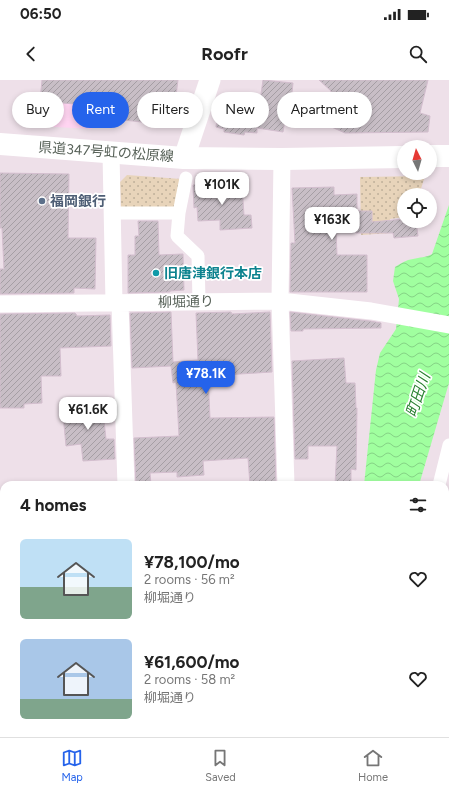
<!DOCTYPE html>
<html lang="en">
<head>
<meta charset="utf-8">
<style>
  body { margin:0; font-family:Figtree,"Noto Sans JP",sans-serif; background:#f2f2f2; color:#222; height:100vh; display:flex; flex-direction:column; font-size:15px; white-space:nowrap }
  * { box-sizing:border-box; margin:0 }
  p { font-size:13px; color:#767676 }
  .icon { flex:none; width:22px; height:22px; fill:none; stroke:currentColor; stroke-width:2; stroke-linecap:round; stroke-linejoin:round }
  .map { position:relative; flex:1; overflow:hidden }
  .panel { position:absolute; left:0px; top:401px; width:449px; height:256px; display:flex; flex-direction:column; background:#fff; border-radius:12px 12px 0 0; box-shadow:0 2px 6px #0003 }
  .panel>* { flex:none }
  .guide { position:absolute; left:12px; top:12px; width:425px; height:36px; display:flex; gap:8px }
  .needle { width:26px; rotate:355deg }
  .buttons { position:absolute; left:397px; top:60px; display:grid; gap:8px }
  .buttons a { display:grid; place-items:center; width:40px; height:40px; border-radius:50%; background:#fff; box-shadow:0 2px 6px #0003; font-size:20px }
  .price { position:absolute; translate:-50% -34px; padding:0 9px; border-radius:8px; background:#fff; color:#222; font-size:13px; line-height:26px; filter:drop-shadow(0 1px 2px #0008) }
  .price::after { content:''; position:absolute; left:50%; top:24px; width:12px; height:9px; margin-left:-6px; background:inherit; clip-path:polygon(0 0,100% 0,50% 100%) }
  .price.active { background:#2563eb; color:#fff }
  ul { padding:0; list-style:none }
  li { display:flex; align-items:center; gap:12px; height:100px; padding:0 20px }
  li span { display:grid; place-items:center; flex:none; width:112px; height:80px; border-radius:6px; color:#555 }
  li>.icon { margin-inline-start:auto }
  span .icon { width:48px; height:48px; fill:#fffc; stroke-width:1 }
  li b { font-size:17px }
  h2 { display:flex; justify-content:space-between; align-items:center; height:48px; padding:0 20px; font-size:17px }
  .pill { padding:0 14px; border-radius:18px; background:#fff; box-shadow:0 2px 6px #0003; font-size:14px; line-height:36px }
  .pill.active { background:#2563eb; color:#fff }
  .status { display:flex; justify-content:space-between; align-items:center; height:28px; padding:0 20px; background:#fff; direction:ltr }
  .status svg { height:11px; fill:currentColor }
  header { display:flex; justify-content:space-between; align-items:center; height:52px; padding:0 20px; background:#fff; font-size:18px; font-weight:700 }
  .tab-bar { display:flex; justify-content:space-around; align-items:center; height:56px; border-top:1px solid #e0e0e0; background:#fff; font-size:11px; color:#767676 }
  .tab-bar a { display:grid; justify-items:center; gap:2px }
  .tab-bar .active { color:#2563eb }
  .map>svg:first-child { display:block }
</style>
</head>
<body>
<div class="status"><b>06:50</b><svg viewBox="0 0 49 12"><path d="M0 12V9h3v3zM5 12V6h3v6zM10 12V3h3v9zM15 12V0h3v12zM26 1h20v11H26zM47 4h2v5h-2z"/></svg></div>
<header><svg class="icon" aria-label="back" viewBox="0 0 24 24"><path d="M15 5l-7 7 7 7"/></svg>Roofr<svg class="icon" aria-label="search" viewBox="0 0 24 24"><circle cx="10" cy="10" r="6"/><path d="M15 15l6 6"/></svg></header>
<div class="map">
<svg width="449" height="657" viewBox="0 0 449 657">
  <defs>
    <pattern id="park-dots" width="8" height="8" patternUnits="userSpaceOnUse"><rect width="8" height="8" fill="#e8d4ba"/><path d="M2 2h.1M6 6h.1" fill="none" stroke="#bfb09a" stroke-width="1.8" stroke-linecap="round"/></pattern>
    <pattern id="water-waves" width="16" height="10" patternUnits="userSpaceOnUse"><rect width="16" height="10" fill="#a0ff9f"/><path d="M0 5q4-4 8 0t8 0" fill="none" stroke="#85d285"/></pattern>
    <pattern id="building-hatch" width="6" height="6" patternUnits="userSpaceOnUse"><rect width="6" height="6" fill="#c8bec6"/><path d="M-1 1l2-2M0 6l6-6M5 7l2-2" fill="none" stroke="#a59ea4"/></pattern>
  </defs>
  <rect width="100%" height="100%" fill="#eee0e9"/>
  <path fill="#ffd4f1" d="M42,0H98L92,49L37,46Z"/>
  <path fill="url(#park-dots)" d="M127,95L181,99L175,128L121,129L120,102Z
    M425,96L419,115H404V137L390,139L391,153L361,155L360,97Z"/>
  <path fill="url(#water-waves)" d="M449,125V303L419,405H364L376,290L380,273L396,249L399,219L393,201L395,187C401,183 406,180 413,179C420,177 425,178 432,174Z
    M343,653H396V657H342Z"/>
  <path fill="url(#building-hatch)" stroke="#d3bece" d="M42,0H178L173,41L168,45L97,37L98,26L40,21Z
    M263,0L293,3L291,22L288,21L283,52L257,48V53L245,52L244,55L224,52V49L216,47L220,15L260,21Z
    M319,0H428L420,33L430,36L428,52L345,53L327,45L331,11Z
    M0,93L69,94L68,158H96L95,209L74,208V213L0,214V189H4L2,148H0Z
    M208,104V108L242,106L244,135H251L252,148L220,150V140L198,141L197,127L194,128L193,105Z
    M334,107V115L357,114V131H372V142L404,139V141H416L418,156L394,158L393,153H356V149L336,150L337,175H367V212H290L291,163H295L292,108Z
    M138,141H158L159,175L183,174L184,210L170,211V212L128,213V175H135V156H139Z
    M171,232L173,282L198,280L196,233L231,232L232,234L270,232L272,292L208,296L210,338L274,337L276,405H250L248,378L203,381L204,395L177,397V392L150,393L151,405H136L134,358L179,356L176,302L173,303L171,286L132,288L130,233Z
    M290,232L370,241L381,243V248L303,249V251H291Z
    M75,233L76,234L77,236L110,235L111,266L60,268L61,296H41L42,323L24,324V328H0V234Z
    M344,278L346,303H355L356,328H357L356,390L351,389V405H335L337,366H308V379H295L292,281Z
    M102,322L106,359H114L115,379L83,381L81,364L66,366L62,324Z"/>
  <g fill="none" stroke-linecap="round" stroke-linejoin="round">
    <path stroke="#fff" stroke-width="13" d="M186,98L179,133L177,156L198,176L199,222
      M112,133H179
      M439,405L449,365
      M445,454L449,455"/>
    <path stroke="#fff" stroke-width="17" d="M111,73L114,223
      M282,79L280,221L286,405
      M120,223L126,405
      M0,224L280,221L371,231L449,245
      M0,465H4
      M134,653V657
      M295,653L296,657
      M444,657H449"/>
    <path stroke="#fff" stroke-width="21" d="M184,78L210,0"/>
    <path stroke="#fff" stroke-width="22" d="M0,64L184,78L282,79L404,77
      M430,76H449"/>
  </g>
  <circle fill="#5c6f8a" stroke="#fff" stroke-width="1.5" cx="42" cy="121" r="4"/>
  <circle fill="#0f9aa8" stroke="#fff" stroke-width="1.5" cx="156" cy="193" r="4"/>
  <g text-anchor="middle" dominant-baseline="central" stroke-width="3.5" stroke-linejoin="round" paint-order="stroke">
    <g font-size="14" fill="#59635a" stroke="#fff">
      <text transform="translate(106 72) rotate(4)">県道347号虹の松原線</text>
      <text transform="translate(186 222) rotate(-1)">柳堀通り</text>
    </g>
    <g font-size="14" font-weight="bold" fill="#4e5e75" stroke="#fff" text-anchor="start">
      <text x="50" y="121">福岡銀行</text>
    </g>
    <g font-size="14" font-weight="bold" fill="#0d838f" stroke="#fff" text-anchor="start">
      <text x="164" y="193">旧唐津銀行本店</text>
    </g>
    <g font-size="15" font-style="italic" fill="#28812f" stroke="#fff">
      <text transform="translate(418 315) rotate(-71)">町田川</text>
    </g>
  </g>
</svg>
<div class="buttons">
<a><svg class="needle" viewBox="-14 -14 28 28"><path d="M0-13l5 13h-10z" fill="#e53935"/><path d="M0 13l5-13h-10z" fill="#767676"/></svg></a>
<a><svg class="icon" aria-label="locate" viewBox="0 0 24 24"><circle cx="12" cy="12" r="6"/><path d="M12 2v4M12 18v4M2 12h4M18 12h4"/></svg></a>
</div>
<b class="price" style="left:222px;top:126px">¥101K</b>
<b class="price" style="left:332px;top:161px">¥163K</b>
<b class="price active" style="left:206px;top:315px">¥78.1K</b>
<b class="price" style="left:88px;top:351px">¥61.6K</b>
<div class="guide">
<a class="pill">Buy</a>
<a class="pill active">Rent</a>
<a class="pill">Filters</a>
<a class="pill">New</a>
<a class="pill">Apartment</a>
</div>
<section class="panel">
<h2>4 homes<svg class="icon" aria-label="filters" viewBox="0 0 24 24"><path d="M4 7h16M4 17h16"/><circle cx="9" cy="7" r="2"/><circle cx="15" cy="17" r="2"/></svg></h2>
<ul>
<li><span style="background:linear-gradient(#bfe0f5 60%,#7fa58c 0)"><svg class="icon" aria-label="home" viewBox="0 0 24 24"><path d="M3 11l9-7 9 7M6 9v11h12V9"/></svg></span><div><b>¥78,100/mo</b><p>2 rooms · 56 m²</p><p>柳堀通り</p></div><svg class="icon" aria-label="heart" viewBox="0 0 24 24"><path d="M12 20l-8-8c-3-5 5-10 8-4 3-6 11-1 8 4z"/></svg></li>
<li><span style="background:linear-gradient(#a9c7e8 75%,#7fa58c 0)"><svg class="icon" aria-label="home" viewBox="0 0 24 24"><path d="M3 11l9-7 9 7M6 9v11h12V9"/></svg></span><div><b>¥61,600/mo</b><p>2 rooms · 58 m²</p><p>柳堀通り</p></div><svg class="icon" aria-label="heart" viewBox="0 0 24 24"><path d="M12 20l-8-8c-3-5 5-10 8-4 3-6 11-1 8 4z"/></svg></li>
</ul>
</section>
</div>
<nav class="tab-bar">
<a class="active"><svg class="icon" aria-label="map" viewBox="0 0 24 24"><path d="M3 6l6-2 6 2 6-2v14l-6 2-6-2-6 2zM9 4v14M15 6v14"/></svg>Map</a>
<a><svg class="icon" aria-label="saved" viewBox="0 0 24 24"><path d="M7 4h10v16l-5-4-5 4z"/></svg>Saved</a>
<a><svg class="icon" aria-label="home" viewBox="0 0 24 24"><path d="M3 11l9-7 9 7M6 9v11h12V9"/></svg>Home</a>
</nav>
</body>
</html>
